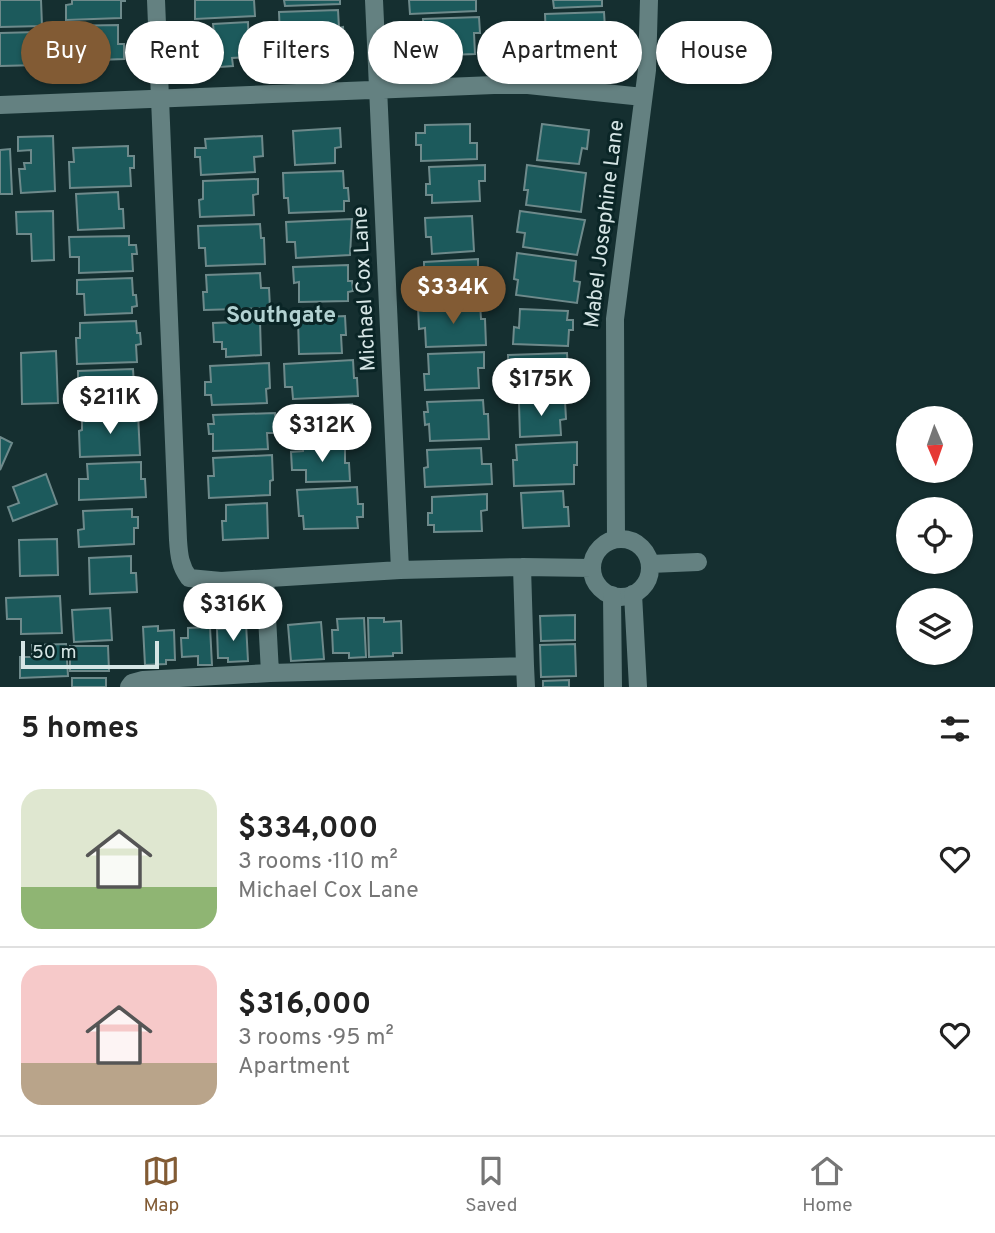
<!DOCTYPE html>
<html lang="en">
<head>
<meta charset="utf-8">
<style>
  body { margin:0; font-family:Overpass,sans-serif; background:#f6f6f6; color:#222; height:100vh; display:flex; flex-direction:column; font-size:26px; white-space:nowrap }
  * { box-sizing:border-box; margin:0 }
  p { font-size:23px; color:#767676 }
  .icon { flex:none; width:38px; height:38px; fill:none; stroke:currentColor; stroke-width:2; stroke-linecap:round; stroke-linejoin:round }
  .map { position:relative; height:687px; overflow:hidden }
  .details { display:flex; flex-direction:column; background:#fff; flex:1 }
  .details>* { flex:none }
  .hud { position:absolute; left:21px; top:21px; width:954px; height:63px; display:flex; gap:14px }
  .needle { width:46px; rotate:178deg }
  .tools { position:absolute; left:896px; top:406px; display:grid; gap:14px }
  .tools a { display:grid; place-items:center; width:77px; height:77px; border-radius:50%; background:#fff; box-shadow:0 2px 5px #0004; font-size:35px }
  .scale { position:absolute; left:21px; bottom:18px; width:138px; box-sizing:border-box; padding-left:7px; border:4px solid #d5e5e5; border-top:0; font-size:19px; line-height:24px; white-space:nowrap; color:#d5e5e5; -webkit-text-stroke:5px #0a2526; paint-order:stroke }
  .price { position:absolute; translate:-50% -60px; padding:0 16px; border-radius:24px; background:#fff; color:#222; font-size:23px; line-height:46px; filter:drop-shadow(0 2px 4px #0008) }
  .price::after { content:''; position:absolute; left:50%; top:42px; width:21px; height:16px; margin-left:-10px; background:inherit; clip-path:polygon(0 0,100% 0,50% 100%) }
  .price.on { background:#825b34; color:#fff }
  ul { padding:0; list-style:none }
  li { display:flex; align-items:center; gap:21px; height:175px; padding:0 21px }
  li+li { border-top:2px solid #e0e0e0 }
  li span { display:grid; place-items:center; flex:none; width:196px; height:140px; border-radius:21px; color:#555 }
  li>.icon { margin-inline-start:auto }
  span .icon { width:84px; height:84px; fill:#fffc; stroke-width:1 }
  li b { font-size:30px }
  h2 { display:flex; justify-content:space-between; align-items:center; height:84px; padding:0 21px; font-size:30px }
  .pill { padding:0 24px; border-radius:32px; background:#fff; box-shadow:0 2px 5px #0004; font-size:24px; line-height:63px }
  .pill.on { background:#825b34; color:#fff }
  .dock { display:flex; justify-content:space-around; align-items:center; height:98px; border-top:2px solid #e0e0e0; background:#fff; font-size:19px; color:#767676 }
  .dock a { display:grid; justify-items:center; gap:4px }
  .dock .on { color:#825b34 }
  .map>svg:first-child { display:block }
</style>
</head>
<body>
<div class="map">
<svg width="995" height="687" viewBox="0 0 995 687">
  <rect width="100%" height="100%" fill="#152f30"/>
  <path fill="#1c5a5c" stroke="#6e8a8b" stroke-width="2" d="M0,0H41L42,26L0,27Z
    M72,0H125V1H121V18L66,20V5L72,4Z
    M195,0H254L255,16L195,19Z
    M284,0H340V4L285,6Z
    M409,0H476V11L410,14Z
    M553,0H602V6L554,8Z
    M338,10L339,28L343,27L344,39H340V50L284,52V37H280L279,12Z
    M604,12L605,28H610V42H605L606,52L551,54L550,40H546L545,14Z
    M479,17L480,33H474L475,54L421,56L420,39L424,38L423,19Z
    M248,22L249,57L232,58L233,66L220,67V59H203V40H211L210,33H214L213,24Z
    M118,25V44H124V59L71,61L70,42H63L62,26Z
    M38,32L39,65L0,66V33Z
    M470,124V143H477V159L421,161V145H416V133H425V125Z
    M542,124L589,130L587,149L582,148L579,164L537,160Z
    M340,128L341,147L335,148V163L295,165L293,131Z
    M53,136L55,191L21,193L19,169H25L24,163H31V150L18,151V137Z
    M262,136L263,156L254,157L255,172L201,175L200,157H195V148H206L205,139Z
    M128,146V156H134V168H130L131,186L70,188L69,162H74L73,148Z
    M10,149L12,194H0V150Z
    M485,165V181H479L480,201L432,203V195H426V184H430L429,167Z
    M527,165L586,173L581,212L526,205L528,190H524Z
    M343,171L344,188H348L349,201H344V211L289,213L288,198H284L283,173Z
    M258,179V194L253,195L254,215L200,217L199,200L203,199V181Z
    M118,192L119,209H123L124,228L78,230L76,194Z
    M53,211L54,260L32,261L31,234H17L16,212Z
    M520,211L585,220L577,255L523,247L525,233L517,232Z
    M472,216L474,251L432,254L431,237H426L425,218Z
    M352,219L350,255L296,258L295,242H287L286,222Z
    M260,224L261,238H264L265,264L206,266L205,248H199L198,226Z
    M129,236V245H136L137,254H132L133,271L79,273V257H70L69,237Z
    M517,253L576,261L574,281L580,282L577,303L516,295L518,280L514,279Z
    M478,259V275H486L487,295L420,298L419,280L424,279V262Z
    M348,265V281H352L353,291L348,292V301L299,302V282L294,283L293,267Z
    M260,273L261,288H269L270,308L204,310L203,292H207L206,275Z
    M132,278L133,295H136L137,306L132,307V313L85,315L84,294H77V280Z
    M480,304L481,319H485L486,345L426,347L425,328L419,329L418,307Z
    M520,309L568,311L567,320H573V330H569L568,346L513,344L514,327L519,328Z
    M345,316L346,335H341L342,353L299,354L298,318Z
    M136,321L137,333H140L141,344L136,345L137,362L77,364L76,338H80V323Z
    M260,321L261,355L226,357V349H222V342H214L213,323Z
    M56,351L58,403L22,404L21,353Z
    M484,352V368H478L479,388L425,390L424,374H429L428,354Z
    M567,353L568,370H574V383L568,384V393L514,395L513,381H509L508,355Z
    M353,360L354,378H357L358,396L293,399L292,387H285L284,364Z
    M269,363L270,388L266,389L267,403L212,405L211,395H205V382H211L210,366Z
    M133,369L134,385L139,384V396L133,397L134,405L85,406V387H78V371Z
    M483,400L484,414H488L489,439L430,441L429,424L425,425L424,412H428L427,402Z
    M565,401L566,419L560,420L561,435L520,437L519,403Z
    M352,404V411H358V423H355V439L299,442L298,423H305V406Z
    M275,413L276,433H267L268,449L213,451V434H209L208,424H214L213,415Z
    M138,414L140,455L80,457L79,431L82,430V416Z
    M0,437L12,443L0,470Z
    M577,442V465H574V484L514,486L513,460H517L516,445Z
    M345,446V463H349L350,481L306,482V470H292L291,452L303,451V448Z
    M481,448L482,464H491L492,484L425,487L424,468L428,467L427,450Z
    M272,455L273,480L270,481V495L209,498L208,476H214L213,458Z
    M141,462V479H145L146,497L79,500V479H88L87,464Z
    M46,474L57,504L13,521L8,507L19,503L13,487Z
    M357,487L358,504H363V517H357L358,528L304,529L303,516H299L297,490Z
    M563,491L564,507H568L569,526L523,528L521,493Z
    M487,494V510L481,511L482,531L434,532V525H428V513H432V497Z
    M267,503L268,538L223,540L222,521H226V505Z
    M132,509V517H138V528H134V544L79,547L78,530L84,529L83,511Z
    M57,539L58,575L20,576L19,540Z
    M131,556V573H136L137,592L90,594L89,558Z
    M60,596L62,633L21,634V619H7L6,598Z
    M110,608L112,640L74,642L72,610Z
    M575,615V640L541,641L540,616Z
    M364,618L366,657L349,658V653H333L332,630H338L337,619Z
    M368,618H384V622L401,621L402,653H393V656L369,657Z
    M321,622L324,659L291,661L288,625Z
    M246,623L248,661L228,662V658H218L217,629L232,628V624Z
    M158,626V631L174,630L175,660H166V664L145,665L143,627Z
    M210,627L212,665H198V656L182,657L181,638H188V628Z
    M66,644L68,676L20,678V657H32V645Z
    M575,644L576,676L541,677L540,645Z
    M70,646H108L109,671H70Z
    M72,678H106V687H72Z
    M569,680V687H543V681Z"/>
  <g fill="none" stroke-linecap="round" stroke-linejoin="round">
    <path stroke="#648181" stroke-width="18" d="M156,0L178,540C179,555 180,566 189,578L221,581L400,570L522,567L592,568
      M374,0L400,570
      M0,105L494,85H528L643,97
      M592 568a29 29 0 1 1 58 0a29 29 0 1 1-58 0Z
      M616,539L615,319L647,70L649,0
      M650,564L698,562
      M265,579L270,673L525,666L522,567
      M525,666L526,687
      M129,687L132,683L143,680L270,673"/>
    <path stroke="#648181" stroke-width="18" d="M633,594L638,687
      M612,595L613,687"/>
  </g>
  <g text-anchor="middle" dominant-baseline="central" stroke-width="6" stroke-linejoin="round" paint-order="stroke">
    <g font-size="21" fill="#d5e5e5" stroke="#0a2526">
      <text transform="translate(605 224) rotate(-83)">Mabel Josephine Lane</text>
      <text transform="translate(365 289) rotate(-93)">Michael Cox Lane</text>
    </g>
    <g font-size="23" font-weight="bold" fill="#b3d2d2" stroke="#0a2526">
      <text x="281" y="316">Southgate</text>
    </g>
  </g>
</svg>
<div class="tools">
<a><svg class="needle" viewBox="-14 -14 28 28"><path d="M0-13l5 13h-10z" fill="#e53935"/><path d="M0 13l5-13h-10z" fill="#767676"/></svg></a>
<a><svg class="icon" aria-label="locate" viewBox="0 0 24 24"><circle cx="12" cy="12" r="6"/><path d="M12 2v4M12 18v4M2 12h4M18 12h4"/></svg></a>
<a><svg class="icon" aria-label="layers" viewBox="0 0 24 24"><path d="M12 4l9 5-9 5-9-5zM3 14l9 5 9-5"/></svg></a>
</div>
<div class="scale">50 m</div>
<b class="price on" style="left:453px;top:326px">$334K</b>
<b class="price" style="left:541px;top:418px">$175K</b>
<b class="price" style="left:110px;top:436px">$211K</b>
<b class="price" style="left:322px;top:464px">$312K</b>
<b class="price" style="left:233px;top:643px">$316K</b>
<div class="hud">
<a class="pill on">Buy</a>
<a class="pill">Rent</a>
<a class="pill">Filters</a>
<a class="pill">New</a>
<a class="pill">Apartment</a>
<a class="pill">House</a>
</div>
</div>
<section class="details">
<h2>5 homes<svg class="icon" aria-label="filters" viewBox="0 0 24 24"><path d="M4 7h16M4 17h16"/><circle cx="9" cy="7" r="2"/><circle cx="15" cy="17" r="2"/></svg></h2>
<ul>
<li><span style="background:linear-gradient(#dfe7d0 70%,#8fb573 0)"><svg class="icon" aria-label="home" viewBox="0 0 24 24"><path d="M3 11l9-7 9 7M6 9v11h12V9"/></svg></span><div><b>$334,000</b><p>3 rooms · 110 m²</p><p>Michael Cox Lane</p></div><svg class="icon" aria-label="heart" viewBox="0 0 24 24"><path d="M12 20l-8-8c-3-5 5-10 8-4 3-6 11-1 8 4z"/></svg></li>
<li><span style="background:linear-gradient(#f6c9c9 70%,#b9a48a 0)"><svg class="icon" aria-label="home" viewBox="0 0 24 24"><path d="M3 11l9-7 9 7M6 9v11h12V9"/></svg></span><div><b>$316,000</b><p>3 rooms · 95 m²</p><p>Apartment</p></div><svg class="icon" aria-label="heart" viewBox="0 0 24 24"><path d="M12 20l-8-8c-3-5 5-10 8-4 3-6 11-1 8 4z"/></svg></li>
</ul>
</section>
<nav class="dock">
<a class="on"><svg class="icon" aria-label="map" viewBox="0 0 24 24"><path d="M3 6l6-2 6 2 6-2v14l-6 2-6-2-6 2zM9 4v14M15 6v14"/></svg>Map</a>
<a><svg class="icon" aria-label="saved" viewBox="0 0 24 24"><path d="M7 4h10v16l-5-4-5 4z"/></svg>Saved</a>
<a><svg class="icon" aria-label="home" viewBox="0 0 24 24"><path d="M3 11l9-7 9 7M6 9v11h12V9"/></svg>Home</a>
</nav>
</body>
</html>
